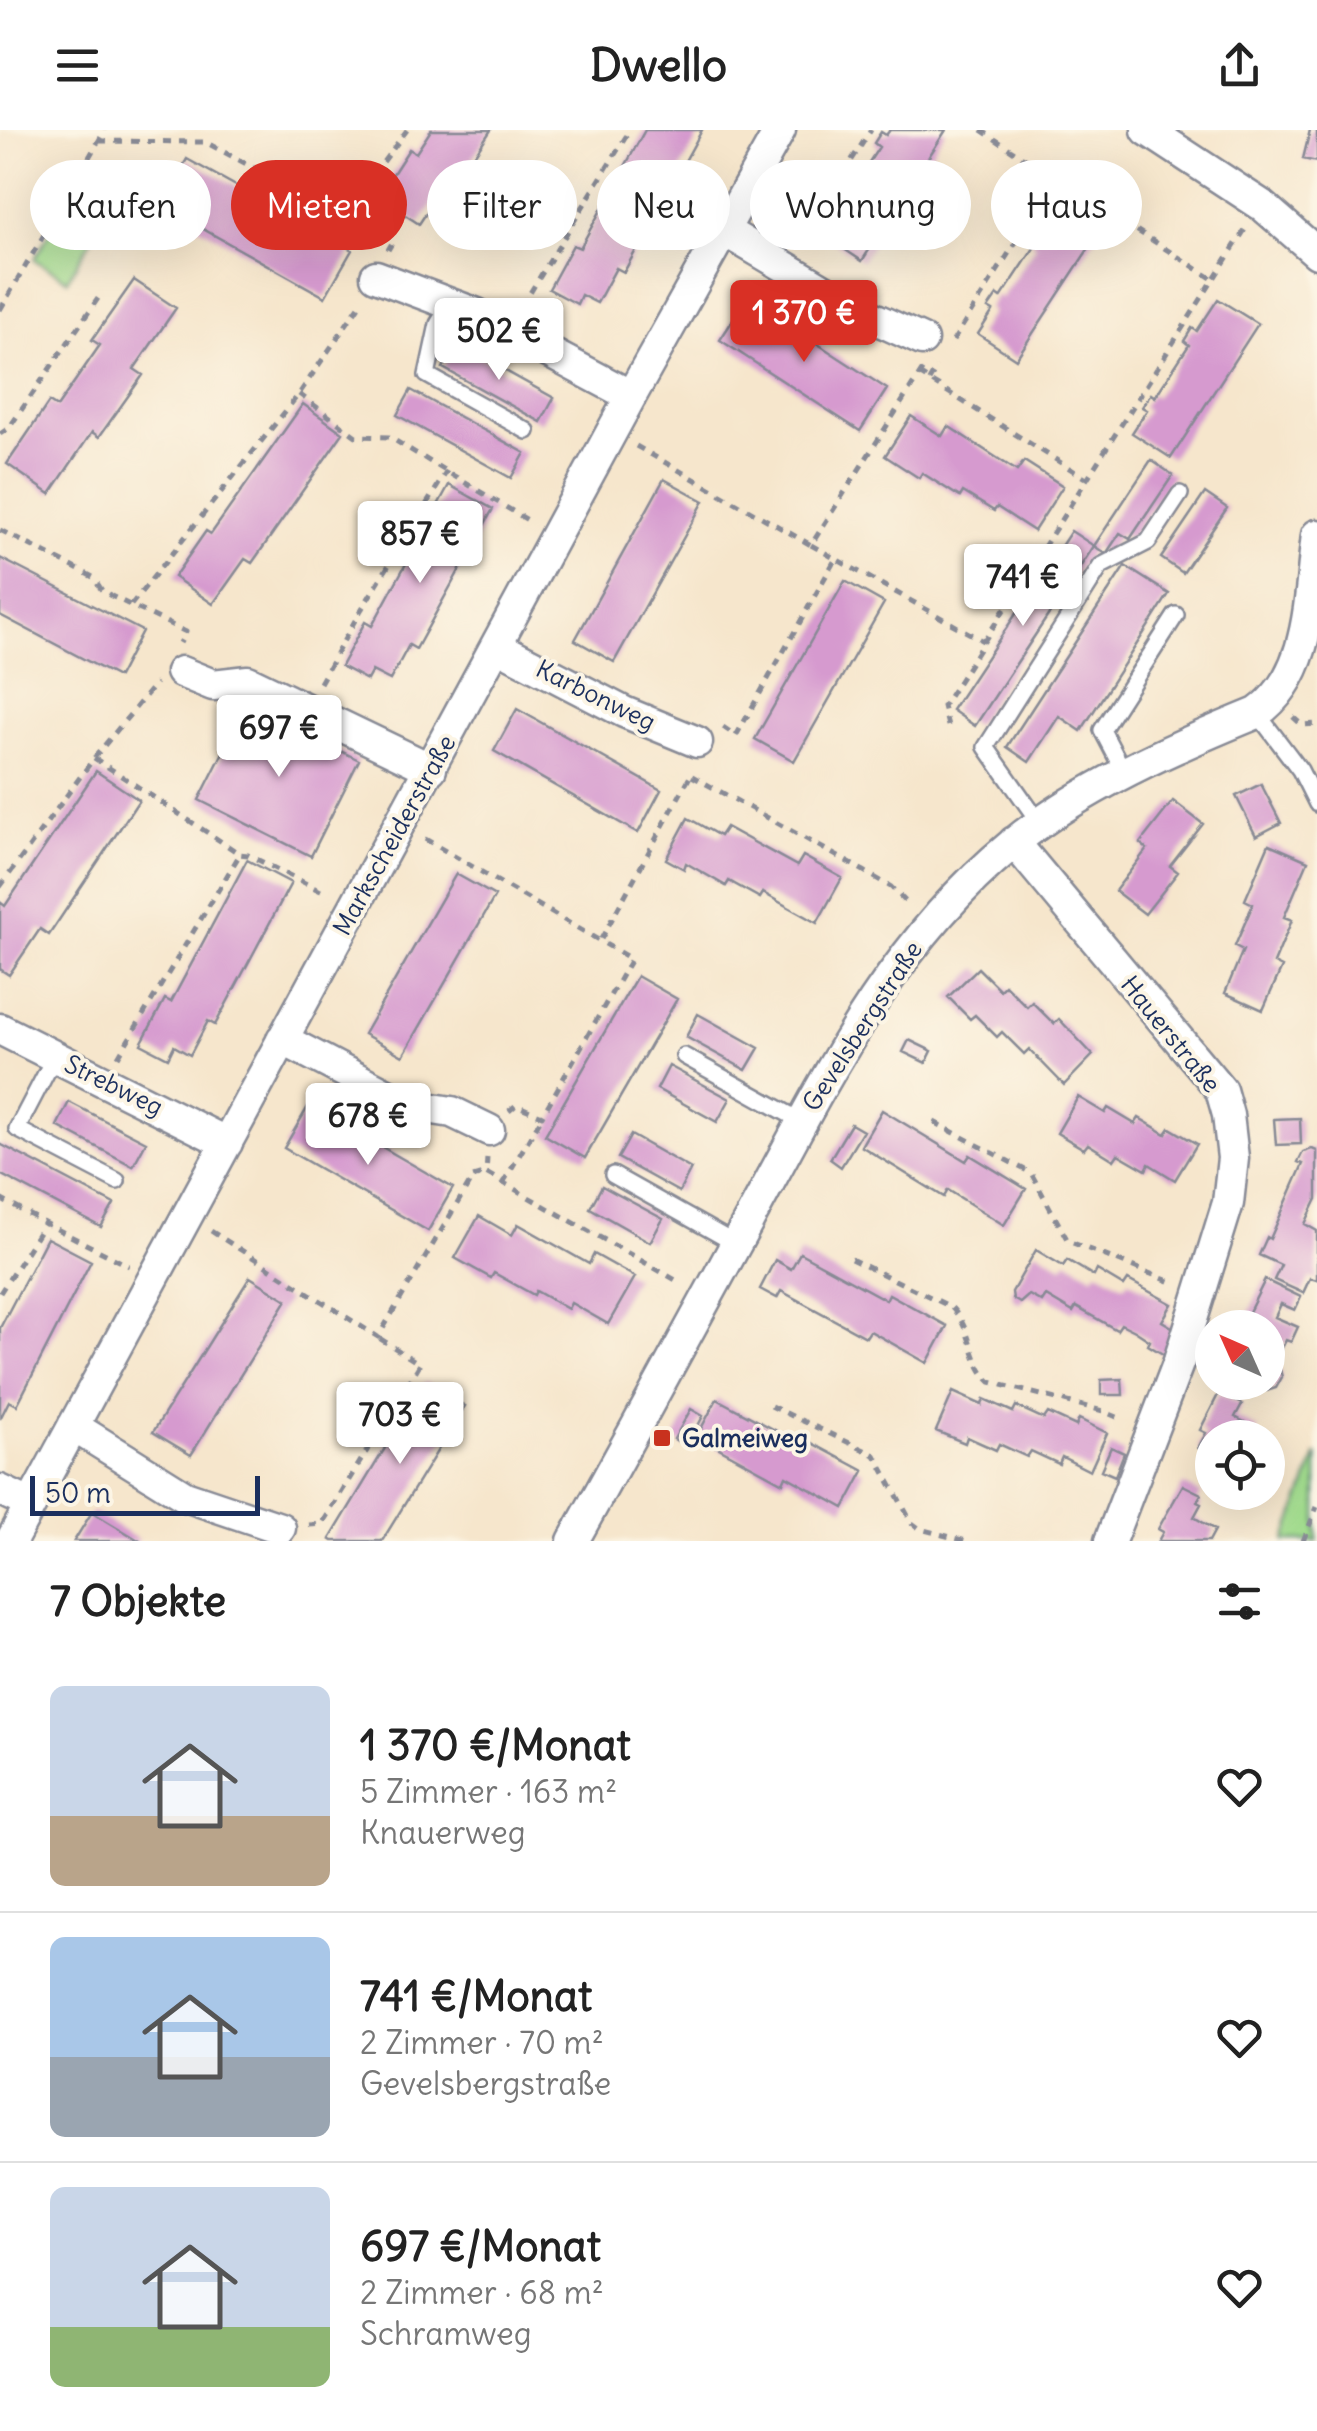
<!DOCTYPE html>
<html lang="de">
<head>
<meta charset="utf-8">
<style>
  body { margin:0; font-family:Delius,sans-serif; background:#f2f2f2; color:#222; height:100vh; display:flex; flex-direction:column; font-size:38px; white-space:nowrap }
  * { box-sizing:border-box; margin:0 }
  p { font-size:32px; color:#767676 }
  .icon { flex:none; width:55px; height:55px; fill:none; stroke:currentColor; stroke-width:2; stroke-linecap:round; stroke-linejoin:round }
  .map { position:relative; height:1411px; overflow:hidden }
  .drawer { display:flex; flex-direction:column; background:#fff; flex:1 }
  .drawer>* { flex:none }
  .hud { position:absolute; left:30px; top:30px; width:1258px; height:90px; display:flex; gap:20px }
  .needle { width:65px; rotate:315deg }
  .tools { position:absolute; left:1195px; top:1180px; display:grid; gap:20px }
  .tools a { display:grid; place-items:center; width:90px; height:90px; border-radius:50%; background:#fff; box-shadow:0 10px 40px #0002; font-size:50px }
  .scale { position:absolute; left:30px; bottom:25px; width:230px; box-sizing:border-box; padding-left:10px; border:5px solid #1b2f5e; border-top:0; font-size:28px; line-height:35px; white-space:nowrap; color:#1b2f5e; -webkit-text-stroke:8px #fcf5e5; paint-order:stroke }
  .price { position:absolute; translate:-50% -85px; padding:0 22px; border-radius:10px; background:#fff; color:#222; font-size:32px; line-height:65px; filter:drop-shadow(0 2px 5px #0008) }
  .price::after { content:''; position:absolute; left:50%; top:60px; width:30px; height:22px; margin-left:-15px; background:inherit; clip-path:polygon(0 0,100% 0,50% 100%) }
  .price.on { background:#d93025; color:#fff }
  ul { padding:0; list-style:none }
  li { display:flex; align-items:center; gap:30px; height:250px; padding:0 50px }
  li+li { border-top:2px solid #e0e0e0 }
  li span { display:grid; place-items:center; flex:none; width:280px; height:200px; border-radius:15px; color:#555 }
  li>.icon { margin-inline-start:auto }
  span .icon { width:120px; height:120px; fill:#fffc; stroke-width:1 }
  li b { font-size:42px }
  h2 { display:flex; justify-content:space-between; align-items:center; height:120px; padding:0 50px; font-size:42px }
  .tag { padding:0 35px; border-radius:45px; background:#fff; box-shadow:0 10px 40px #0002; font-size:35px; line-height:90px }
  .tag.on { background:#d93025; color:#fff }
  header { display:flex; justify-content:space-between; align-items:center; height:130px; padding:0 50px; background:#fff; font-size:45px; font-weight:800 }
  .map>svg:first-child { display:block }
</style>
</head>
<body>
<header><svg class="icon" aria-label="menu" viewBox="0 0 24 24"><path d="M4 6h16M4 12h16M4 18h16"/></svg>Dwello<svg class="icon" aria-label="share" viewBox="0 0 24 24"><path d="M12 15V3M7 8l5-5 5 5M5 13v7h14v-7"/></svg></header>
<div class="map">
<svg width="1317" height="1411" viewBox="0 0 1317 1411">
  <rect width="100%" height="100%" fill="#fcf5e5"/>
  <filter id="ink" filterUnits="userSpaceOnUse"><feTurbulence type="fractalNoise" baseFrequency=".01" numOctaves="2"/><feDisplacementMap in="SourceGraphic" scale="20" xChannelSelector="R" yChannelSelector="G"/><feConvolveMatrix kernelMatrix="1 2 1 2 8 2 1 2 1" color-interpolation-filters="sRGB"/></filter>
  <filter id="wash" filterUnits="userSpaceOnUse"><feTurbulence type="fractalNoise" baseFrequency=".0048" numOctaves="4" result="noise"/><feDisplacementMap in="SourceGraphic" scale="40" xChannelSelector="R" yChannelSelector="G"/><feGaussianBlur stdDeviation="2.25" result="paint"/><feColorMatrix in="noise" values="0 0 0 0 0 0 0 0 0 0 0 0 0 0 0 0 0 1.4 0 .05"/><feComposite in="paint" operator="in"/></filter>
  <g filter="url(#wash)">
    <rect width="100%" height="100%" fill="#f6e6cc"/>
    <path fill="#a1db8d" stroke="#5e8576" stroke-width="2.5" d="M77,57L111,78L67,150L34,129Z
      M1317,1324V1411H1285Z"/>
    <g id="blocks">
      <path fill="#d69acf" d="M431,0H491L457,51L450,47L419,94L378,67L409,19L416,23Z
        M645,0H702L624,142L616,138L597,173L581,165L577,174L549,159L573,115L580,118Z
        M890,0H946L862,131L823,105L836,84L830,80L840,66L845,69L879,17L874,13L881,2L886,5Z
        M1310,0H1317V32L1303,29Z
        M187,29L352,120L325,167L160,75Z
        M1065,70L1104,95L1016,229L978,204L993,181L988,178L997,165L1001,168L1036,115L1031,112L1039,99L1044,102Z
        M134,150L176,178L134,239L143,245L99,307L92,302L50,364L7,334L49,272L57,277L100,215L92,210Z
        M747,168L887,259L860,301L720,210Z
        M1218,169L1258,194L1171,328L1132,303L1147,280L1142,277L1151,264L1155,267L1189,215L1184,211L1192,198L1197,201Z
        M457,214L554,268L541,292L443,238Z
        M411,260L525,323L511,348L397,285Z
        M303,274L343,303L252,433L245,429L213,474L174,447L206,401L211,404Z
        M911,286L942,306L948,296L1017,341L1024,331L1063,356L1034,401L997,377L994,381L963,362L960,367L922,343L919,348L885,326Z
        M1151,330L1173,345L1130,409L1120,403L1106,424L1094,416Z
        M664,349L704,371L614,532L575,510Z
        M449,355L493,379L416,519L409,515L390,550L372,541L367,550L341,536L365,492L372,496Z
        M1205,363L1227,378L1183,443L1161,428Z
        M1071,401L1094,416L975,596L952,580Z
        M0,428L142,501L118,547L0,485Z
        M1125,436L1169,464L1081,601L1059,586L1029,632L1007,617Z
        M845,451L884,473L794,631L755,609Z
        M247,575L359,630L311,726L199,670Z
        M517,579L661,660L638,703L494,621Z
        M96,641L139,670L49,805L40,799L9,845L0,839V772L5,776Z
        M1261,654L1281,693L1256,706L1236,666Z
        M1173,671L1203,694L1170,736L1178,742L1145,784L1115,761L1147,719L1140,713Z
        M688,688L720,706L726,697L797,736L803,726L842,748L817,793L763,763L760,768L729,751L726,756L686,733L684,739L666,729Z
        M1269,714L1308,731L1284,787L1292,790L1274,833L1282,837L1263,880L1225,863L1243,820L1235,816L1253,774L1245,770Z
        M247,730L291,753L215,895L208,891L190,925L174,916L168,928L141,914L165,869L171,872Z
        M456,744L495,766L403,926L364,904Z
        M978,838L1000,860L1005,855L1027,877L1032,872L1054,894L1059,889L1093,925L1064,955L1029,919L1024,924L1002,902L997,907L975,885L970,889L948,867Z
        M637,846L677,869L585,1028L545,1005Z
        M698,884L759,918L746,940L686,907Z
        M909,910L932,921L926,933L903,922Z
        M669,936L730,969L717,992L657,959Z
        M1078,967L1105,983L1108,978L1135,994L1139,988L1166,1004L1170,998L1197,1014L1175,1050L1149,1034L1146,1040L1118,1024L1114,1030L1088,1014L1084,1019L1057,1003Z
        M69,972L146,1012L133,1036L57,996Z
        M309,975L453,1058L428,1101L284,1018Z
        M882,980L966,1031L970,1025L1026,1059L1004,1095L948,1060L944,1067L861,1016Z
        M1300,988L1301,1014L1276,1015L1274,989Z
        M851,994L863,1001L841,1037L830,1029Z
        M631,1005L691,1039L679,1062L618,1028Z
        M0,1014L114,1074L101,1097L0,1044Z
        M1312,1019L1317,1021V1069L1305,1094L1317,1101V1150L1310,1148L1303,1163L1274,1150L1281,1135L1259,1125L1267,1107L1270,1109L1303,1034L1298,1032L1303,1022Z
        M602,1056L663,1089L650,1112L590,1078Z
        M479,1086L512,1105L518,1094L589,1134L594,1124L635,1147L608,1194L571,1173L568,1179L536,1161L534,1165L494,1143L491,1148L455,1128Z
        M47,1108L91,1131L17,1275L9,1271L0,1289V1198Z
        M1036,1120L1063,1136L1067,1130L1094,1146L1097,1140L1124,1156L1128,1150L1172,1174L1162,1191L1177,1200L1166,1226L1148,1215L1150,1211L1135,1201L1121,1194L1117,1200L1076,1177L1073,1182L1046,1166L1042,1172L1029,1165L1020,1173L1013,1169L1012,1162Z
        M800,1123L886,1170L889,1164L947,1196L927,1233L870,1201L866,1207L781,1161L777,1168L760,1159L775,1130L791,1139Z
        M250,1147L287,1170L191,1325L153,1302Z
        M1265,1150L1301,1167L1295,1180L1281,1174L1275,1187L1298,1197L1291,1212L1286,1210L1274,1234L1279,1236L1282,1247L1276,1258L1267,1261L1250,1252H1268V1198H1241Z
        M1122,1249L1123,1265H1101V1250Z
        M425,1252L465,1276L382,1411H333L330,1409Z
        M953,1262L982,1275L984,1269L1013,1282L1016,1276L1044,1289L1048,1283L1076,1296L1079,1289L1107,1303L1090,1341L1062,1327L1059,1334L1031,1321L1027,1327L999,1314L996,1320L967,1307L965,1313L936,1301Z
        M1219,1263L1242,1274L1235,1287L1258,1299L1253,1308H1212V1325L1198,1318L1206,1303L1200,1300Z
        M717,1269L803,1315L806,1310L864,1341L844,1378L786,1346L783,1353L697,1306Z
        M691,1279L703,1286L687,1317L674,1309Z
        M1111,1317L1124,1323L1115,1346L1101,1340Z
        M1183,1355L1201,1364L1197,1372L1201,1374L1194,1387L1215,1400L1209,1411H1158L1163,1402L1158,1399Z
        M92,1382L140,1411H74Z"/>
    </g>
  </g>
  <g filter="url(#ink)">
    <use href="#blocks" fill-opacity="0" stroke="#888a95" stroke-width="2.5"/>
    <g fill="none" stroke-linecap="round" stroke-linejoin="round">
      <defs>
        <path id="service" d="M450,174L438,194L427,245L527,301
          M1257,583L1300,640L1317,674
          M1125,644L1102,600L1176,485
          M1041,695L986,617L1101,436L1148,412L1180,364
          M55,926L17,999L117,1051
          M684,926L801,991
          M613,1045L736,1114"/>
        <path id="minor" d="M1147,0L1263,76L1317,123
          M723,100L865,184L922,210
          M376,146L477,184L631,266
          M497,516L624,582L697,612
          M181,542L213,555L248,551L431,639
          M1014,712L1221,960L1228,985L1233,1028L1228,1073L1179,1231L1110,1411
          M0,899L227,1013
          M282,909L408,975L452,982L489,1000
          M73,1296L185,1366L280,1398
          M0,1360L30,1374
          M11,1411L631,266L780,0
          M573,1411C632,1305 690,1199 748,1092C821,957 889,815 1011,715C1080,658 1174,617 1257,583C1312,544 1309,466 1317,405"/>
      </defs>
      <use href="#service" stroke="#888a95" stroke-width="20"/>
      <use href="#minor" stroke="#888a95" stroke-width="35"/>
      <path stroke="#888a95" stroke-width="5" stroke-dasharray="8 8" stroke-linecap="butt" d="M981,0L1056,49
        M99,11L205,12L328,77L345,83L392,113L388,120
        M345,83L407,0
        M800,111L871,0
        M522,176L630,0
        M0,180L105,0
        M953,211L1056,49L1213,149
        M919,244L1085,348
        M929,251L937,237
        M299,264L356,306L389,307L529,391
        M0,304L9,298L99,167
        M636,316L811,415L923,239
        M0,400L93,447L103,462L186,502L180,513
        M811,415L983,511
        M131,475L299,264L363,170
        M320,553L358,485L447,341
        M1293,587L1302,595L1317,594
        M948,596L943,576L1246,98
        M723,597L736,606L836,428
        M94,628L240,724L248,725L327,764
        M692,646L864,741L891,757L909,775
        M425,709L600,811
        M0,757L94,628L156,553
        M118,927L240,724
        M509,981L516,975L542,986L631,829L600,811L693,641
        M934,992L1031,1043L1068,1111L1174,1153
        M487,1028L486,1043L681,1153
        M503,1053L542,987
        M0,1069L45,1093
        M211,1101L378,1207L473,1047L486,1043
        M851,1129L951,1177C973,1199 970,1234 991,1252L1103,1281L1124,1290
        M0,1163L45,1093L129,1136
        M771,1276L875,1325L912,1393L920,1399L966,1411
        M309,1395L322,1394L420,1234L379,1208
        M1303,1411L1317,1377"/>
      <use href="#service" stroke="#fff" stroke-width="15"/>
      <use href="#minor" stroke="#fff" stroke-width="30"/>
    </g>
  </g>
  <rect fill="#c8321e" stroke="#fcf5e5" stroke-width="4" x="652" y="1298" width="20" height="20" rx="5"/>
  <g text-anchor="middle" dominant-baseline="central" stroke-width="8" stroke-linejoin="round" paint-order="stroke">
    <g font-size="25" fill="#1b2f5e" stroke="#fcf5e5">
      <text transform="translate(596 565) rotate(26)">Karbonweg</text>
      <text transform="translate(394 705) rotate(-61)">Markscheiderstraße</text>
      <text transform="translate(862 896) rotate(-57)">Gevelsbergstraße</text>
      <text transform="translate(1171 904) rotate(51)">Hauerstraße</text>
      <text transform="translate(114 955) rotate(26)">Strebweg</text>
    </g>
    <g font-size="25" font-weight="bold" fill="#1b2f5e" stroke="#fcf5e5" text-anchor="start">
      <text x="682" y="1308">Galmeiweg</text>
    </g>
  </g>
</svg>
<div class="tools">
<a><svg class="needle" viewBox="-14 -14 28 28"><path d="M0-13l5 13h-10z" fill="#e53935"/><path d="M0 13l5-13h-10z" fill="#767676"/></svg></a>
<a><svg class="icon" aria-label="locate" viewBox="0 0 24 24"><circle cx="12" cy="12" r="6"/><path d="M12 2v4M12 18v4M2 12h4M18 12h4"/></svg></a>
</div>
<div class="scale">50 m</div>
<b class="price on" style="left:804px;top:235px">1 370 €</b>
<b class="price" style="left:499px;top:253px">502 €</b>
<b class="price" style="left:420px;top:456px">857 €</b>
<b class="price" style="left:1023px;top:499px">741 €</b>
<b class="price" style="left:279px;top:650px">697 €</b>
<b class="price" style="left:368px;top:1038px">678 €</b>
<b class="price" style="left:400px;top:1337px">703 €</b>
<div class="hud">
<a class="tag">Kaufen</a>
<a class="tag on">Mieten</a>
<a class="tag">Filter</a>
<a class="tag">Neu</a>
<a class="tag">Wohnung</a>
<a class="tag">Haus</a>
</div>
</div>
<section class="drawer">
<h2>7 Objekte<svg class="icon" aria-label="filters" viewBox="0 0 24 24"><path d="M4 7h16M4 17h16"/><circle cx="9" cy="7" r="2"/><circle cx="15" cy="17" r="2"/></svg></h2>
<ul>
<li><span style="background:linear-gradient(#c9d6e8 65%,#b9a48a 0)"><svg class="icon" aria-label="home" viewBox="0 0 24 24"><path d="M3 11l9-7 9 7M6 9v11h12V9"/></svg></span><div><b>1 370 €/Monat</b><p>5 Zimmer · 163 m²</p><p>Knauerweg</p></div><svg class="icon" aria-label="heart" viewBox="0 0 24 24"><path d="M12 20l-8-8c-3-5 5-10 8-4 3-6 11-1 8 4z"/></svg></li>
<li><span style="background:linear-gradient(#a9c7e8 60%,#9aa5b1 0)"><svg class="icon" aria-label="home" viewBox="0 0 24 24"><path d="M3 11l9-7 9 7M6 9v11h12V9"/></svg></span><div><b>741 €/Monat</b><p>2 Zimmer · 70 m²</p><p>Gevelsbergstraße</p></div><svg class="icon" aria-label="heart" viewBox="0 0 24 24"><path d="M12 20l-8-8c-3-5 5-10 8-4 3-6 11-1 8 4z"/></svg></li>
<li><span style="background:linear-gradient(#c9d6e8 70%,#8fb573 0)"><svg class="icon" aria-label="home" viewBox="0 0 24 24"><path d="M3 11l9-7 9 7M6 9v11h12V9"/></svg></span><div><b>697 €/Monat</b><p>2 Zimmer · 68 m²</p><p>Schramweg</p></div><svg class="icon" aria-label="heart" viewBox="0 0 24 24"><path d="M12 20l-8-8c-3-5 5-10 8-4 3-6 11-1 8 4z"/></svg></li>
</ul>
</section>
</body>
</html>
